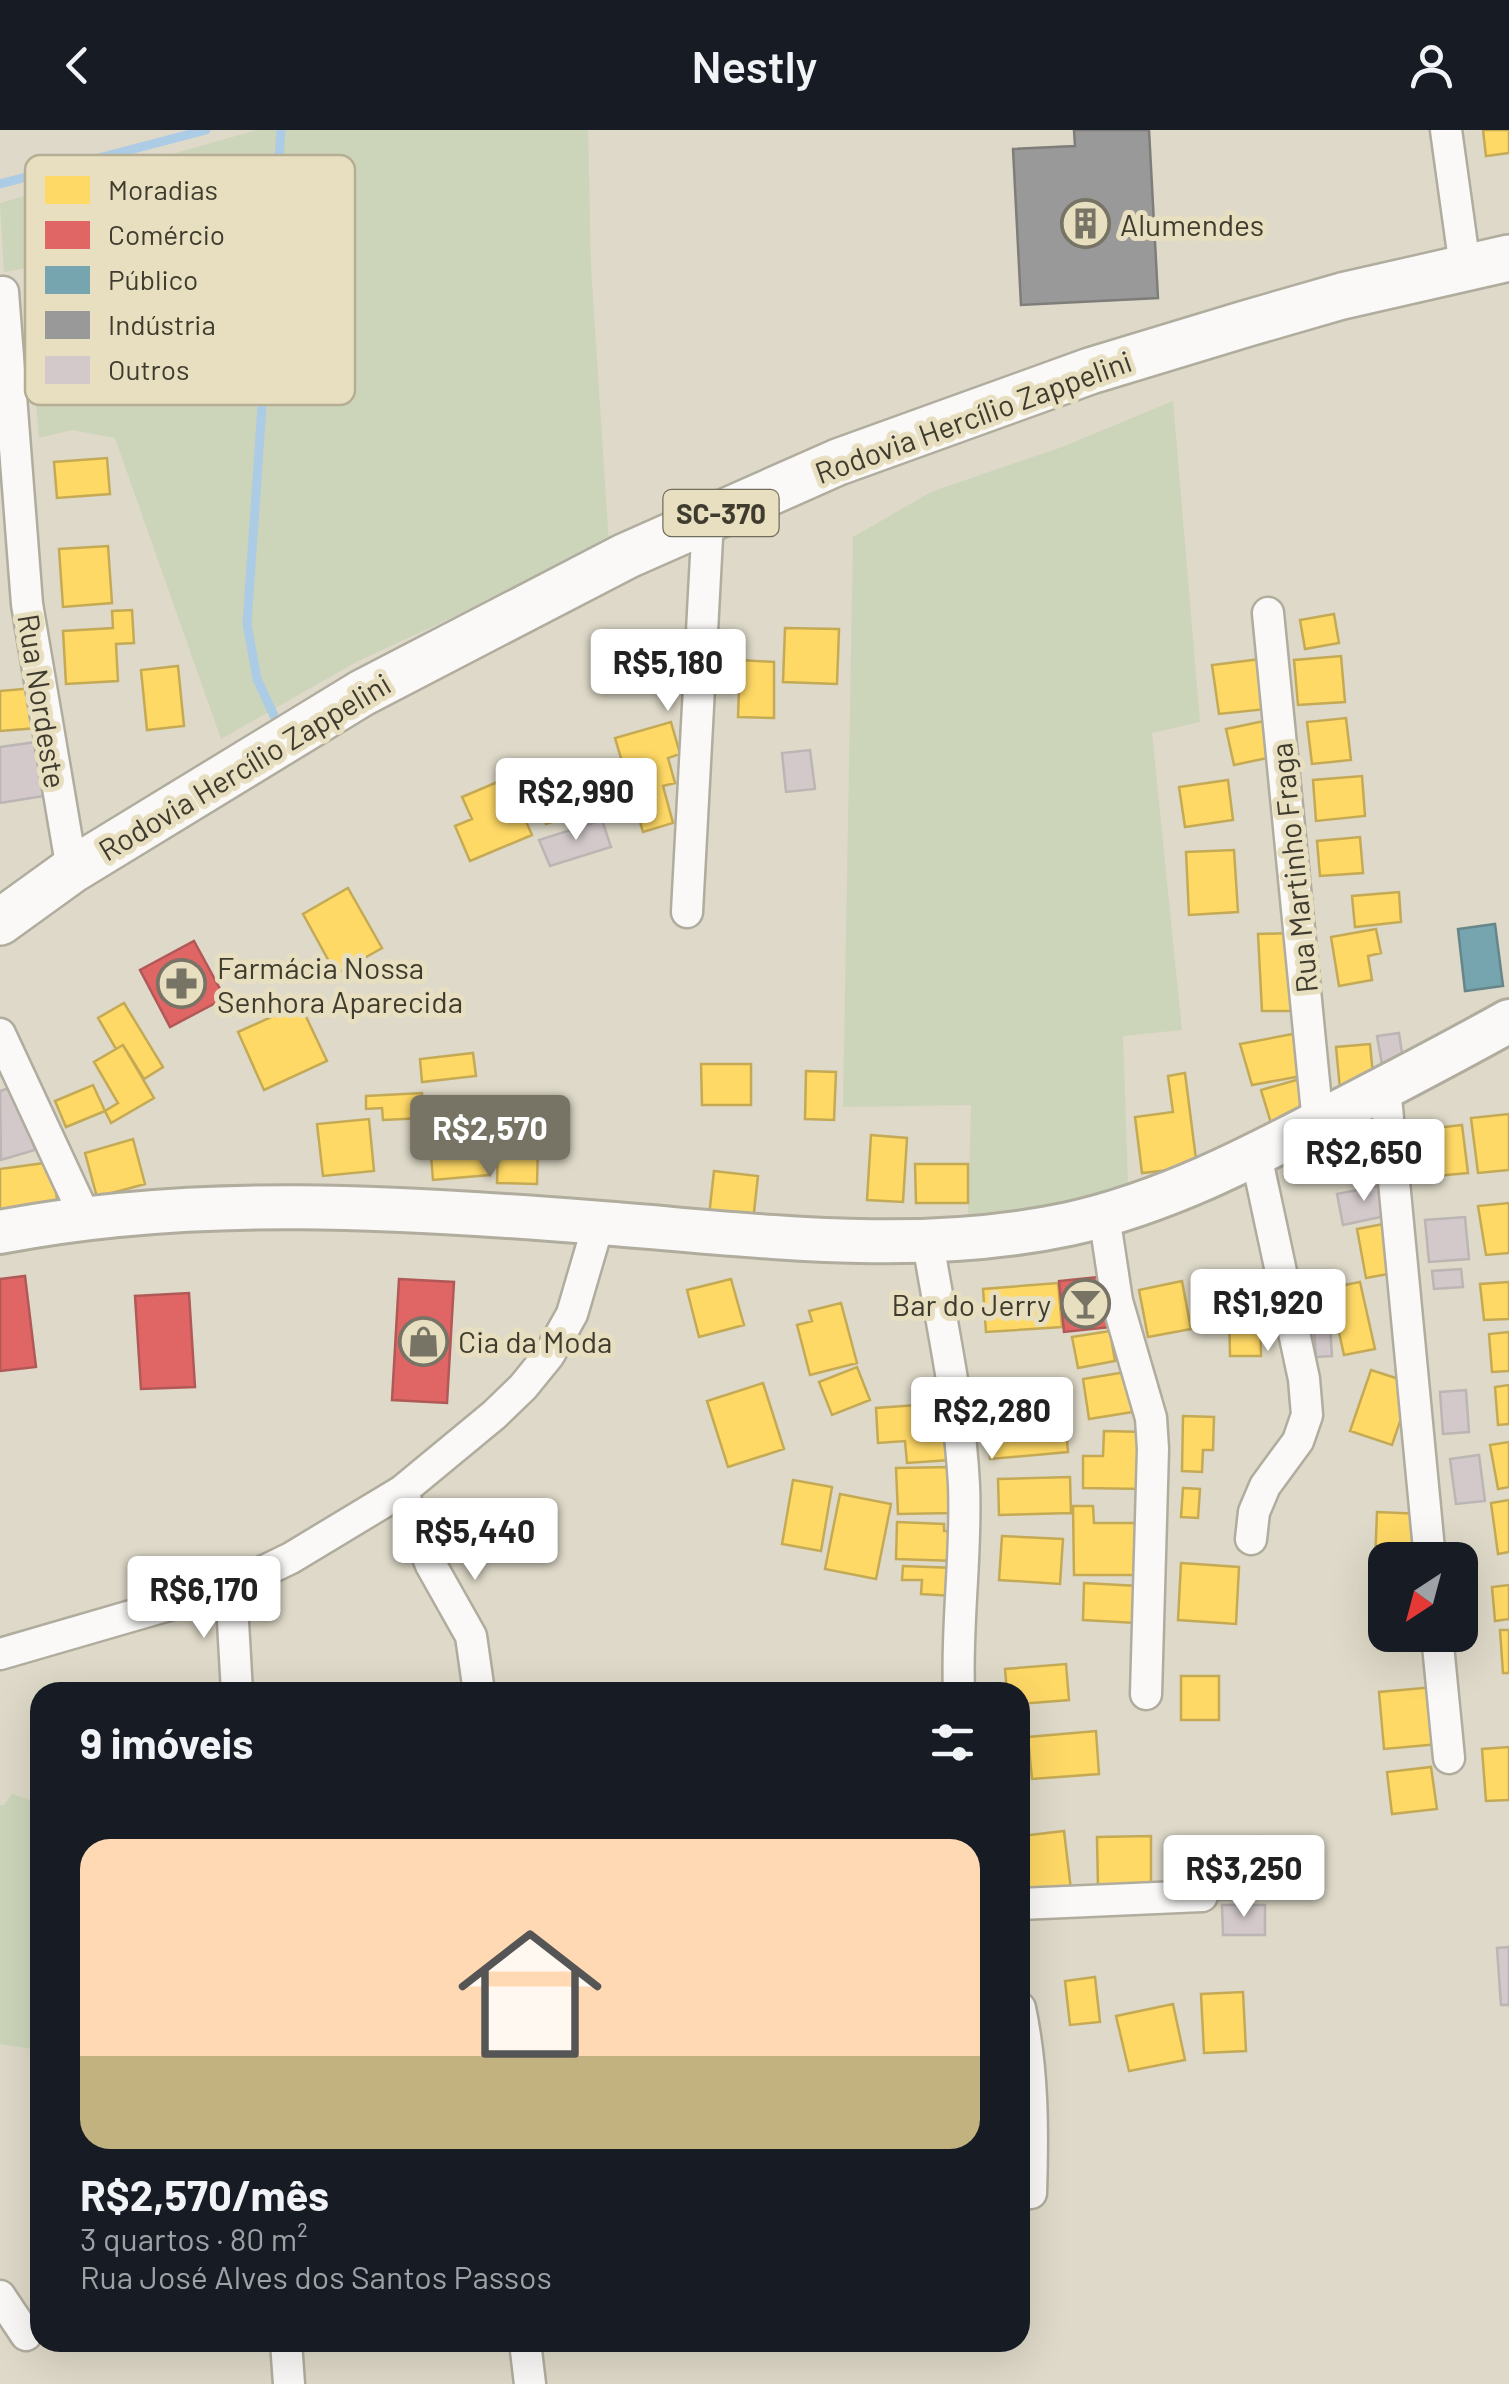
<!DOCTYPE html>
<html lang="pt">
<head>
<meta charset="utf-8">
<style>
  body { margin:0; font-family:Barlow,sans-serif; background:#242831; color:#f1f3f6; height:100vh; display:flex; flex-direction:column; font-size:38px; white-space:nowrap }
  * { box-sizing:border-box; margin:0 }
  p { font-size:32px; color:#9ea1a6 }
  .icon { flex:none; width:55px; height:55px; fill:none; stroke:currentColor; stroke-width:2; stroke-linecap:round; stroke-linejoin:round }
  .map { position:relative; flex:1; overflow:hidden }
  .side { position:absolute; left:30px; top:1552px; width:1000px; height:670px; display:flex; flex-direction:column; background:#171b24; border-radius:30px; box-shadow:0 10px 40px #0002 }
  .side>* { flex:none }
  .needle { width:65px; rotate:216deg }
  .fabs { position:absolute; left:1368px; top:1412px; display:grid; gap:20px }
  .fabs a { display:grid; place-items:center; width:110px; height:110px; border-radius:20px; background:#171b24; box-shadow:0 10px 40px #0002; font-size:50px }
  .price { position:absolute; translate:-50% -85px; padding:0 22px; border-radius:10px; background:#fff; color:#222; font-size:32px; line-height:65px; filter:drop-shadow(0 2px 5px #0008) }
  .price::after { content:''; position:absolute; left:50%; top:60px; width:30px; height:22px; margin-left:-15px; background:inherit; clip-path:polygon(0 0,100% 0,50% 100%) }
  .price.selected { background:#777365; color:#fff }
  ul { padding:0; list-style:none }
  li { display:grid; align-content:center; gap:20px; height:530px; padding:0 50px }
  li+li { border-top:2px solid #363941 }
  li span { display:grid; place-items:center; height:310px; border-radius:30px; color:#555 }
  li>.icon { margin-inline-start:auto }
  span .icon { width:180px; height:180px; fill:#fffc; stroke-width:1 }
  li b { font-size:42px }
  h2 { display:flex; justify-content:space-between; align-items:center; height:120px; padding:0 50px; font-size:42px }
  header { display:flex; justify-content:space-between; align-items:center; height:130px; padding:0 50px; background:#171b24; font-size:45px; font-weight:600 }
  .map>svg:first-child { display:block }
</style>
</head>
<body>
<header><svg class="icon" aria-label="back" viewBox="0 0 24 24"><path d="M15 5l-7 7 7 7"/></svg>Nestly<svg class="icon" aria-label="person" viewBox="0 0 24 24"><circle cx="12" cy="8" r="4"/><path d="M4 21q1-7 8-7t8 7"/></svg></header>
<div class="map">
<svg width="1509" height="2254" viewBox="0 0 1509 2254">
  <rect width="100%" height="100%" fill="#ded9c8"/>
  <path fill="#ccd5ba" d="M257,0H588L591,137L609,415L358,531L221,609L115,308L72,300L39,308L29,193L141,183L134,123L69,130L4,142L0,73Z
    M1173,271L1200,592L1152,603L1182,900L1123,906L1128,1053C1075,1072 1024,1080 968,1087L971,975L843,977L853,407L931,362L1062,317Z
    M12,1664L40,1673V1920L0,1914V1675H4Z"/>
  <path fill="#ffd966" stroke="#c5aa56" stroke-width="2.5" d="M1483,0H1509V23L1486,26Z
    M107,328L110,364L57,368L54,332Z
    M108,416L112,473L63,477L59,419Z
    M132,480L134,513L116,514L118,551L66,554L63,501L113,498L112,481Z
    M1334,484L1339,513L1305,519L1300,490Z
    M785,498L839,499L837,554L783,552Z
    M1341,526L1345,572L1298,575L1294,530Z
    M1261,529L1267,579L1219,584L1212,535Z
    M740,530L774,532V588L738,587Z
    M178,536L184,596L147,600L141,540Z
    M34,558L37,598L0,601V561Z
    M1346,588L1351,630L1312,634L1307,592Z
    M1269,590L1277,626L1234,635L1226,599Z
    M671,592L680,624L668,628L675,653L663,656L673,693L643,702L615,608Z
    M583,634L591,657L596,655L603,675L546,694L536,665L549,661L545,647Z
    M1362,646L1365,686L1316,691L1313,650Z
    M507,648L532,705L470,731L455,696L472,689L462,667Z
    M1228,650L1233,690L1185,697L1179,657Z
    M1360,707L1363,743L1320,746L1317,711Z
    M1234,720L1238,782L1189,785L1186,722Z
    M348,758L382,818L336,844L303,784Z
    M1399,762L1401,792L1355,797L1352,766Z
    M1376,799L1381,823L1368,826L1372,850L1339,856L1331,807Z
    M1293,803L1298,881H1262L1258,804Z
    M124,873L163,937L144,949L123,915L116,919L98,888Z
    M300,874L327,931L264,960L238,902Z
    M1298,903L1307,945L1252,955L1240,914Z
    M1370,914L1374,956L1340,959L1336,917Z
    M123,915L154,968L111,993L105,981L118,973L94,932Z
    M473,923L476,946L422,952L420,929Z
    M701,934H751V975H702Z
    M806,941L836,942L834,990L805,989Z
    M1185,943L1197,1037L1142,1043L1135,987L1173,982L1168,946Z
    M1307,947L1308,983L1271,993L1261,960Z
    M93,955L105,981L66,997L55,971Z
    M422,963L424,988L383,990L382,978L366,979V966Z
    M1509,984V1040L1478,1043L1471,988Z
    M369,989L374,1041L323,1046L317,994Z
    M1462,995L1468,1043L1424,1047L1419,1000Z
    M871,1005L907,1008L903,1072L867,1070Z
    M486,1008L489,1045L433,1050L430,1013Z
    M133,1009L145,1054L97,1067L85,1023Z
    M498,1015L538,1017L537,1054L497,1053Z
    M52,1032L59,1084L0,1092V1039Z
    M915,1034H968V1073H916Z
    M714,1041L758,1046L753,1091L709,1086Z
    M1509,1073V1123L1486,1125L1478,1076Z
    M1389,1093L1399,1142L1366,1148L1357,1099Z
    M731,1149L744,1195L699,1207L687,1160Z
    M1182,1151L1191,1199L1148,1207L1139,1160Z
    M1360,1152L1375,1219L1344,1225L1329,1158Z
    M1509,1152V1189L1484,1190L1480,1154Z
    M1058,1153L1062,1197L986,1202L983,1159Z
    M841,1173L857,1233L810,1245L797,1195L812,1191L809,1181Z
    M1260,1177L1261,1226H1230L1229,1178Z
    M1110,1201L1115,1231L1078,1238L1072,1207Z
    M1509,1202V1241L1492,1242L1489,1204Z
    M857,1237L870,1270L832,1285L819,1252Z
    M1371,1240L1402,1250L1405,1277L1392,1315L1350,1301Z
    M1132,1241L1139,1281L1089,1289L1083,1249Z
    M763,1253L784,1319L728,1337L707,1271Z
    M1062,1254L1068,1322L990,1329L984,1260Z
    M1509,1255V1294L1498,1295L1495,1257Z
    M945,1273L950,1330L907,1333L905,1311L878,1313L876,1278Z
    M1183,1286L1214,1287L1213,1320H1203L1202,1342L1182,1341Z
    M1104,1301L1145,1302L1144,1359L1083,1358V1326H1103Z
    M1509,1312V1357L1498,1359L1490,1315Z
    M952,1337L953,1383L898,1384L896,1338Z
    M1070,1347L1071,1383L999,1385L998,1349Z
    M793,1350L832,1357L821,1421L782,1414Z
    M1183,1358L1200,1359L1198,1388L1181,1387Z
    M840,1364L891,1374L876,1449L825,1439Z
    M1509,1370V1422L1498,1424L1491,1373Z
    M1073,1376H1093L1094,1393H1145L1146,1445H1074Z
    M1377,1382L1423,1384L1421,1430L1375,1432Z
    M897,1392L944,1394V1401H957L956,1431L896,1429Z
    M1002,1406L1063,1409L1060,1454L999,1450Z
    M1181,1433L1239,1437L1236,1494L1178,1490Z
    M903,1436L955,1438L952,1466L921,1464L922,1450H902Z
    M1084,1453L1138,1456L1136,1493L1083,1490Z
    M1509,1455V1489L1495,1491L1492,1457Z
    M1500,1500H1509V1543H1503Z
    M1066,1534L1069,1570L1020,1574V1562H1007L1005,1539Z
    M1181,1546H1219V1590H1181Z
    M1434,1557L1439,1614L1384,1619L1379,1562Z
    M1096,1601L1099,1644L1032,1649L1028,1607Z
    M1509,1617V1670L1486,1671L1482,1619Z
    M1431,1637L1437,1679L1392,1684L1387,1642Z
    M1064,1701L1071,1760L1029,1765L1021,1706Z
    M1151,1706V1759H1098L1097,1707Z
    M1168,1716H1214V1761L1169,1762Z
    M1095,1847L1100,1892L1070,1895L1065,1851Z
    M1243,1862L1246,1921L1204,1923L1201,1864Z
    M1173,1874L1185,1930L1129,1941L1116,1886Z"/>
  <path fill="#e06666" stroke="#b05956" stroke-width="2.5" d="M194,811L225,868L170,897L140,840Z
    M25,1146L36,1237L0,1241V1149Z
    M1107,1146L1112,1197L1064,1202L1059,1151Z
    M399,1149L454,1152L447,1273L392,1270Z
    M189,1163L195,1257L141,1259L135,1166Z"/>
  <path fill="#76a5af" stroke="#668689" stroke-width="2.5" d="M1495,794L1503,856L1465,861L1458,799Z"/>
  <path fill="#999" stroke="#7e7d79" stroke-width="2.5" d="M1074,0H1149L1158,168L1021,175L1013,19L1075,16Z"/>
  <g fill="none" stroke-linecap="round" stroke-linejoin="round">
    <path stroke="#accbe5" stroke-width="9" d="M0,54L206,0
      M277,592L257,549L247,494L281,0"/>
  </g>
  <path fill="#d3c9cb" stroke="#bbb5b3" stroke-width="2.5" d="M36,612L44,666L0,673V617Z
    M810,620L815,659L786,662L782,623Z
    M602,690L611,717L550,736L539,710Z
    M1399,903L1404,937L1383,940L1377,906Z
    M15,956L35,1020L1,1030L0,961Z
    M1388,1054L1390,1085L1343,1095L1337,1064Z
    M1465,1087L1469,1129L1429,1132L1425,1090Z
    M1461,1139L1463,1157L1434,1159L1432,1141Z
    M1330,1197L1332,1226L1316,1227L1314,1198Z
    M1466,1260L1469,1302L1443,1304L1440,1262Z
    M1479,1325L1485,1371L1456,1374L1450,1329Z
    M1258,1706L1261,1768L1220,1770L1216,1708Z
    M1222,1775H1265V1805H1223Z
    M1509,1817V1875H1501L1497,1818Z"/>
  <g fill="none" stroke-linecap="round" stroke-linejoin="round">
    <defs>
      <path id="street" d="M1446,0L1465,137
        M3,162L27,474L72,740
        M1268,483L1318,993
        M687,782L708,389
        M0,904L87,1091
        M1385,957L1430,1430
        M1104,1085L1117,1171L1151,1288L1153,1319L1146,1564
        M928,1112C941,1193 960,1274 964,1355C967,1425 956,1493 959,1562
        M402,1361L431,1435L471,1506L479,1562
        M1251,1409L1254,1382L1265,1356L1298,1311L1307,1285L1304,1249L1256,1025
        M231,1457L237,1562
        M1437,1505L1449,1628
        M0,1524L231,1457L291,1428L402,1361L494,1285L523,1257L549,1225L572,1184L599,1092
        M1020,1774L1202,1766
        M1020,1878C1033,1940 1033,2000 1031,2063
        M0,2166L26,2205
        M286,2212L289,2254
        M525,2212L530,2254"/>
      <path id="secondary" d="M0,1102C196,1064 403,1077 601,1093C758,1105 914,1127 1069,1094C1164,1073 1251,1028 1336,983C1394,953 1452,923 1509,891"/>
      <path id="primary" d="M0,792L72,740L362,563L626,426L838,332L1090,241L1245,194L1342,166L1509,128"/>
    </defs>
    <use href="#street" stroke="#b0ac9e" stroke-width="35"/>
    <use href="#secondary" stroke="#b0ac9e" stroke-width="48"/>
    <use href="#primary" stroke="#b0ac9e" stroke-width="50"/>
    <use href="#street" stroke="#faf9f7" stroke-width="30"/>
    <use href="#secondary" stroke="#faf9f7" stroke-width="42"/>
    <use href="#primary" stroke="#faf9f7" stroke-width="45"/>
  </g>
  <defs>
    <symbol id="building-ring" viewBox="-11 -11 22 22"><circle r="9.5" fill="#e7dfbf" stroke="#777365" stroke-width="1.5"/><path d="M-4-6H4V6H1V3H-1V6H-4ZM-2.5-4.3h1.7v1.8h-1.7ZM.8-4.3h1.7v1.8H.8ZM-2.5-1h1.7V.8h-1.7ZM.8-1h1.7V.8H.8Z" fill="#777365"/></symbol>
    <symbol id="pharmacy-ring" viewBox="-11 -11 22 22"><circle r="9.5" fill="#e7dfbf" stroke="#777365" stroke-width="1.5"/><path d="M-2-6h4v4h4v4h-4v4h-4v-4h-4v-4h4Z" fill="#777365"/></symbol>
    <symbol id="bar-ring" viewBox="-11 -11 22 22"><circle r="9.5" fill="#e7dfbf" stroke="#777365" stroke-width="1.5"/><path d="M-6-5H6L.8 .8V4.5H3.5V6h-7V4.5H-.8V.8Z" fill="#777365"/></symbol>
    <symbol id="shop-ring" viewBox="-11 -11 22 22"><circle r="9.5" fill="#e7dfbf" stroke="#777365" stroke-width="1.5"/><path d="M-5-2.5h2.3a2.7 3.5 0 0 1 5.4 0H5L5.5 6h-11ZM-1.5-2.5h3a1.5 2.3 0 0 0-3 0Z" fill="#777365"/></symbol>
  </defs>
  <g fill-rule="evenodd">
    <use href="#building-ring" x="1058" y="66" width="55" height="55"/>
    <use href="#pharmacy-ring" x="154" y="826" width="55" height="55"/>
    <use href="#bar-ring" x="1058" y="1146" width="55" height="55"/>
    <use href="#shop-ring" x="396" y="1184" width="55" height="55"/>
  </g>
  <g text-anchor="middle" dominant-baseline="central" stroke-width="10" stroke-linejoin="round" paint-order="stroke">
    <rect fill="#e7dfbf" stroke="#716d5a" stroke-width="2.5" x="663.5" y="360" width="115" height="46" rx="8"/>
    <g font-size="28" font-weight="bold" fill="#3f3c2f">
      <text x="721" y="383">SC-370</text>
    </g>
    <g font-size="30" fill="#3f3c2f" stroke="#e7dfbf" text-anchor="start">
      <text x="1120" y="94">Alumendes</text>
      <text x="217" y="837">Farmácia Nossa<tspan x="217" dy="34">Senhora Aparecida</tspan></text>
      <text x="1051" y="1174" text-anchor="end">Bar do Jerry</text>
      <text x="458" y="1211">Cia da Moda</text>
    </g>
    <g font-size="30" fill="#3f3c2f" stroke="#e7dfbf">
      <text transform="translate(973 286) rotate(-20)">Rodovia Hercílio Zappelini</text>
      <text transform="translate(43 571) rotate(81)">Rua Nordeste</text>
      <text transform="translate(244 636) rotate(-31)">Rodovia Hercílio Zappelini</text>
      <text transform="translate(1293 738) rotate(-96)">Rua Martinho Fraga</text>
    </g>
  </g>
  <rect x="25" y="25" width="330" height="250" rx="15" fill="#e7dfbf" stroke="#b5ae94" stroke-width="2.5"/>
  <rect x="45" y="46" width="45" height="28" fill="#ffd966"/>
  <rect x="45" y="91" width="45" height="28" fill="#e06666"/>
  <rect x="45" y="136" width="45" height="28" fill="#76a5af"/>
  <rect x="45" y="181" width="45" height="28" fill="#999"/>
  <rect x="45" y="226" width="45" height="28" fill="#d3c9cb"/>
  <g font-size="28" fill="#3f3c2f">
    <text x="108" y="70">Moradias</text>
    <text x="108" y="115">Comércio</text>
    <text x="108" y="160">Público</text>
    <text x="108" y="205">Indústria</text>
    <text x="108" y="250">Outros</text>
  </g>
</svg>
<div class="fabs">
<a><svg class="needle" viewBox="-14 -14 28 28"><path d="M0-13l5 13h-10z" fill="#e53935"/><path d="M0 13l5-13h-10z" fill="#9ea1a6"/></svg></a>
</div>
<b class="price" style="left:668px;top:584px">R$5,180</b>
<b class="price" style="left:576px;top:713px">R$2,990</b>
<b class="price selected" style="left:490px;top:1050px">R$2,570</b>
<b class="price" style="left:1364px;top:1074px">R$2,650</b>
<b class="price" style="left:1268px;top:1224px">R$1,920</b>
<b class="price" style="left:992px;top:1332px">R$2,280</b>
<b class="price" style="left:475px;top:1453px">R$5,440</b>
<b class="price" style="left:204px;top:1511px">R$6,170</b>
<b class="price" style="left:1244px;top:1790px">R$3,250</b>
<section class="side">
<h2>9 imóveis<svg class="icon" aria-label="filters" viewBox="0 0 24 24"><path d="M4 7h16M4 17h16"/><circle cx="9" cy="7" r="2"/><circle cx="15" cy="17" r="2"/></svg></h2>
<ul>
<li><span style="background:linear-gradient(#ffd9b3 70%,#c2b280 0)"><svg class="icon" aria-label="home" viewBox="0 0 24 24"><path d="M3 11l9-7 9 7M6 9v11h12V9"/></svg></span><div><b>R$2,570/mês</b><p>3 quartos · 80 m²</p><p>Rua José Alves dos Santos Passos</p></div></li>
</ul>
</section>
</div>
</body>
</html>
